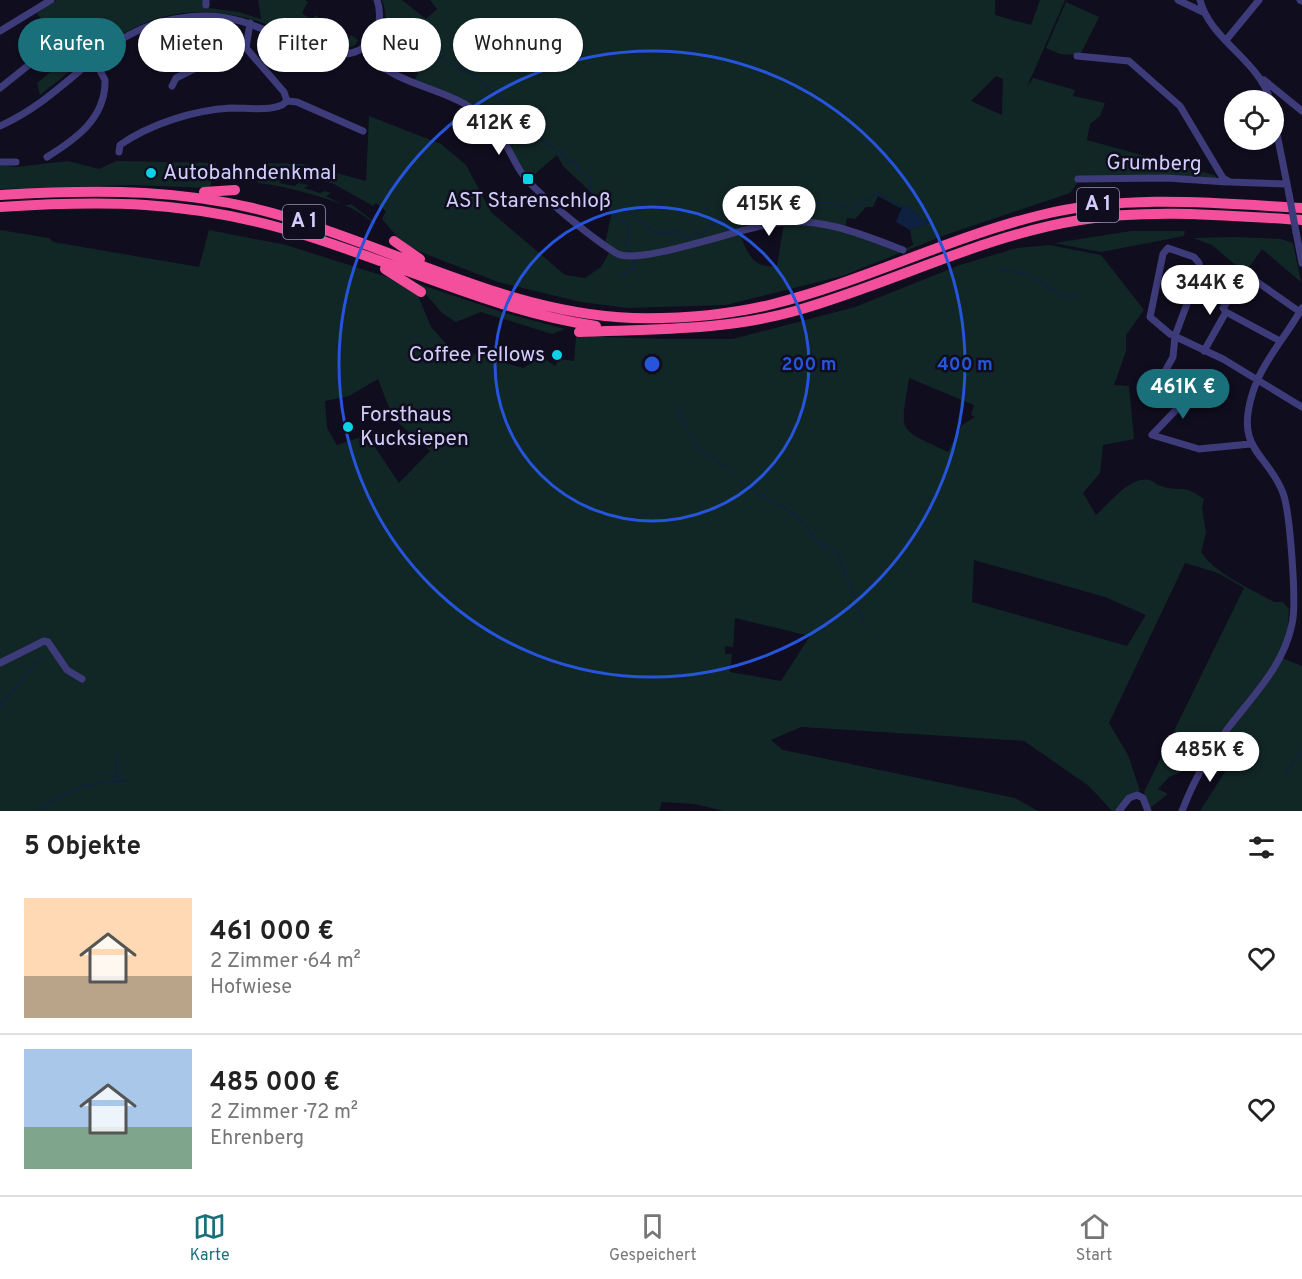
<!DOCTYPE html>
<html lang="de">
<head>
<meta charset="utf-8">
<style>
  body { margin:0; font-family:Overpass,sans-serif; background:#f2f2f2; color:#222; height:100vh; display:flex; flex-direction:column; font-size:22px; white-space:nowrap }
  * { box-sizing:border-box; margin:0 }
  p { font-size:20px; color:#767676 }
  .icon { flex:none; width:33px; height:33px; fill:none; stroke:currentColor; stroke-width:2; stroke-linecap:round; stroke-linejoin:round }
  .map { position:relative; height:811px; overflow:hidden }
  .details { display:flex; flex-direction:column; background:#fff; flex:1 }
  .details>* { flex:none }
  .guide { position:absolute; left:18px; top:18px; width:600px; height:54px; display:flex; gap:12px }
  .fabs { position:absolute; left:1224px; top:90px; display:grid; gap:12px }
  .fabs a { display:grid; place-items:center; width:60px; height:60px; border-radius:50%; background:#fff; box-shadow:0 2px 4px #0004; font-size:30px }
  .price { position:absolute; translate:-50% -51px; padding:0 14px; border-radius:21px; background:#fff; color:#222; font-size:20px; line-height:39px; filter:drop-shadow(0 2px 3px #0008) }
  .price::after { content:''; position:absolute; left:50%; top:36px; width:18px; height:14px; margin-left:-9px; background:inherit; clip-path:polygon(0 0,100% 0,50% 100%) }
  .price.on { background:#19707b; color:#fff }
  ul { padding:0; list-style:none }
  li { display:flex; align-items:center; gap:18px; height:150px; padding:0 24px }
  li+li { border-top:2px solid #e0e0e0 }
  li span { display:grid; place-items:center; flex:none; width:168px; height:120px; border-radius:0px; color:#555 }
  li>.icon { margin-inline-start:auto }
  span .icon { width:72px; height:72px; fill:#fffc; stroke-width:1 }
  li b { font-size:26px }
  h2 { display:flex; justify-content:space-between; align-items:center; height:72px; padding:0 24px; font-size:26px }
  .pill { padding:0 21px; border-radius:27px; background:#fff; box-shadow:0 2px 4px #0004; font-size:21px; line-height:54px }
  .pill.on { background:#19707b; color:#fff }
  .dock { display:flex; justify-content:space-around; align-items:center; height:84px; border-top:2px solid #e0e0e0; background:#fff; font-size:16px; color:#767676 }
  .dock a { display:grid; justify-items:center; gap:3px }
  .dock .on { color:#19707b }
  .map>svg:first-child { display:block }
</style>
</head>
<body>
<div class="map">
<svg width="1302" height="811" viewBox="0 0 1302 811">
  <rect width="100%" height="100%" fill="#100d1e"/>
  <path fill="#112726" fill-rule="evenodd" d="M57,0H204V5L209,8L239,12L261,19L258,0H305L308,2L302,13L312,20L315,15L339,30L334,38L345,45L351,35L358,40L354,46L340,50L324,47C298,38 273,25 247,18C175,0 126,23 75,71H70L40,95L37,83L54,69L50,54L45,55L42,42L53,36L37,13Z
    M382,0H402L426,19L437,9L430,0H995V15L1031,25L1040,0H1065L1027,87L1033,78L1075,90L1073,96L1105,103L1100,116L1090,124L1087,140L1214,175L1218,179L1081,178L1070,193L948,234L842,276L726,305L628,308L581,302L498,282L418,251L401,241L382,219L386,211L376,203L373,206L334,184L295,173L297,179L289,177L286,172L294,173L270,168L267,163L303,164L366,181L369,116L441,144L466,165L491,212L565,275L585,278L601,267L610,251L605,243L612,212L563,166L557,155L529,179L501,132L484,117L415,80L426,54L399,40L387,69L372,55C374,32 393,30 382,0ZM996,76L1003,79L1002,115L971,101ZM878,196L900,208L905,205L929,223L910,230L913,245L902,250L845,228L847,218L855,219L866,207H873ZM784,223L777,266C752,269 747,252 739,232Z
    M1066,2L1099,17L1080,55L1060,54L1046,48Z
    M68,161L99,169L116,161L216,163L210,188L131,185L0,189V165L16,167Z
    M267,177L282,180L279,183L294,186L299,183L309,185L304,188L320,193L325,191L331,193L326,196L345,206L351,204L378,225C370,221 365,216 358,212C336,199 282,185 257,183L259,179Z
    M0,230L49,238L53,242L199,267L209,230L286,245L387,277L417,293L431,327L449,347L523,368L542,357L555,366L559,359L574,361L576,336L663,339H733L855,307L960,265L1017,248L1049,245L1101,255L1144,310L1126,335V351L1114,385L1129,386L1134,439L1103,445L1100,473L1083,493L1096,515C1109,504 1130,476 1149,480C1154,481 1156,485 1161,486C1182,493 1180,482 1204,499L1202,508L1206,533L1201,552C1214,573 1251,589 1274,602H1283L1289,609L1287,637L1267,675L1221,731L1199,773L1188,769L1169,777L1158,789L1168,794L1149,809L1144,792L1244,588L1218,573L1185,563L1109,723L1128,755L1140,791L1132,794L1117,811H1112L1089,786L1024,741L801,727L771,740L783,750L1015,798L1038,811H723L695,804L662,802L659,811H0ZM909,378L974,405L971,415L975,417L962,425L948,452C897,428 900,435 909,378ZM378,379L393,418L430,451L399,483L367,435L337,445L327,428L325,401L349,396ZM974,560L1105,597L1146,615L1127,646L972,602ZM735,618L810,636L781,681L730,672L732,654H725V646L733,647Z
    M1131,231H1185L1184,236L1101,252L1054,243Z
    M1234,237L1281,239L1293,243L1301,282L1262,249L1245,273L1212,245L1193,238Z
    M416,283L505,313L565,329L552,334L481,312L456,322L442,313Z
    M1282,658L1302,666V811H1200L1230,764L1213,756Z"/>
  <path fill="#0f2140" d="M903,205H905L930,223L910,230L896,222Z"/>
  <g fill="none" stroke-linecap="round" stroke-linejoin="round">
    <path stroke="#0f2140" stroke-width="1.5" d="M393,17L433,41L429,46L430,49L462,71L471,74L505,102
      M507,104L551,148H556L567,159L577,163L578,170L590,179V191L610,210L630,211C643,224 658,241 678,230L683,237L690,238L695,233L699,235L705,232L709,224L715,226L718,221C737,224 746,195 767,207L771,203L788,204
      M792,203L829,202L851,209L877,193L901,206
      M616,212L618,218L629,225L626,247L632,253
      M998,269L1028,274L1058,293L1075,298
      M622,275L635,268L634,261
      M676,408L697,447L733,472
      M738,480C758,496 783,503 801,520C812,530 813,547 831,547L838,554L855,598
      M857,606L864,621V627
      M0,706L32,667L44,656
      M1285,774L1302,750
      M116,777L123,773
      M113,781H126
      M38,811C52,800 67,792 84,786C96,782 105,786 115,777L118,754"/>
    <path stroke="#3e3b7a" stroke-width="7" d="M206,0V5
      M1178,0L1203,12
      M1200,0C1210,40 1259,60 1270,100
      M1300,0L1302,1
      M0,31L51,0
      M1227,39L1259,0
      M363,48C390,83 429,84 465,104C472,108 479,115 486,121C504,135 509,153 521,172C533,191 598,243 618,254C641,265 743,227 776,223C822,217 861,234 903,250
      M1077,56L1129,61L1180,106L1223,178L1230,182L1287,184
      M1264,80L1302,111
      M172,86L176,78L210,61L219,53L246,48L250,23
      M0,88L30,64
      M287,101L297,102L363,131
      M1274,119L1289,194
      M0,126C81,89 105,19 202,16C250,14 287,46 333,54C366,59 387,30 377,0
      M119,152L120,145C150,124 194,110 231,108C247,108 268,111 282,105L287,101L284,92L246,48
      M47,157C76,139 106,118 105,80L94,59
      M0,162H16
      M1078,179L1166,178L1227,182
      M1296,232L1302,263
      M1233,292L1200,269L1199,263L1194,257L1168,248L1163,254L1150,317L1170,334L1223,359L1302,407
      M1226,312L1280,341
      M1204,351L1226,312L1223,308L1245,276L1253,279L1300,312
      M1164,373L1173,357L1175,336L1200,269
      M1196,389L1152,435L1199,449L1250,444
      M0,663L44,641L48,642L67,670L82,679
      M1119,811L1129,798L1137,795L1143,798L1148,811
      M1182,811C1192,785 1207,757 1223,735C1249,699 1283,669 1292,624C1297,604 1290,512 1283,493C1268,453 1235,451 1252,395C1261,363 1286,337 1302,308"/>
    <path stroke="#f44f9d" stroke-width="10" d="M204,192L235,190
      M0,195C97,189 192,188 286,217C400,251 512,314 633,318C681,319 728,315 773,304C865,281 950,237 1041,215C1126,194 1215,203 1302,208
      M0,207C105,200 187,201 288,230C392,260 489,310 596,326
      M394,241L420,259
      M385,269L421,292
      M579,332C652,329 724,331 795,311C891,284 981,236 1080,220C1153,208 1229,216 1302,220"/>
    <path stroke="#3e3b7a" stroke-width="7" d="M1289,194L1296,232"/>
  </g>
  <g fill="none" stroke="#2654da" stroke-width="3">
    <circle cx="652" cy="364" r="157"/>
    <circle cx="652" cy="364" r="313"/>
  </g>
  <g fill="#0ed0e7" stroke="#100d1e" stroke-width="2">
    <circle cx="151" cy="173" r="6"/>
    <rect x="522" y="173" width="12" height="12" rx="3"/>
    <circle cx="557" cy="355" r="6"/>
    <circle cx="348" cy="427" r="6"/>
  </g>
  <g text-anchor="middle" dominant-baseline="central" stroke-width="5" stroke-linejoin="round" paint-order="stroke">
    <g fill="#100d1e" stroke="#9893b9" stroke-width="1.5">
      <rect x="1077" y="188" width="42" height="34" rx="4.5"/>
      <rect x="283" y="205" width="42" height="34" rx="4.5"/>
    </g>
    <g font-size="20" font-weight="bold" fill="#d2cdfc">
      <text x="1098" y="205">A 1</text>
      <text x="304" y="222">A 1</text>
    </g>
    <g font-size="21" fill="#d2cdfc" stroke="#100d1e">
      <text transform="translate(1154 164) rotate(1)">Grumberg</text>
    </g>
    <g font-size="21" fill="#d2cdfc" stroke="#100d1e" text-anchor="start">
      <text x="163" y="173">Autobahndenkmal</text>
      <text x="528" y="201" text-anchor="middle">AST Starenschloß</text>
      <text x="545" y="355" text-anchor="end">Coffee Fellows</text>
      <text x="360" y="415">Forsthaus<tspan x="360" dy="24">Kucksiepen</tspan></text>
    </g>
  </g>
  <circle cx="652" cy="364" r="9" fill="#2654da" stroke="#100d1e" stroke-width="3"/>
  <g font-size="18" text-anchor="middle" font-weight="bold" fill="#2654da" stroke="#100d1e" stroke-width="5" stroke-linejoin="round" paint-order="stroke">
    <text x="809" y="370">200 m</text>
    <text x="965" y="370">400 m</text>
  </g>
</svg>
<div class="fabs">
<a><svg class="icon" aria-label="locate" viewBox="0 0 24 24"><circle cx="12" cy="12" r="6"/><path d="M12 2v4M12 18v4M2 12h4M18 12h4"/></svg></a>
</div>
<b class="price" style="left:499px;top:156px">412K €</b>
<b class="price" style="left:769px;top:237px">415K €</b>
<b class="price" style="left:1210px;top:316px">344K €</b>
<b class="price on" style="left:1183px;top:420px">461K €</b>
<b class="price" style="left:1210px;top:783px">485K €</b>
<div class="guide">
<a class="pill on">Kaufen</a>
<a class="pill">Mieten</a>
<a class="pill">Filter</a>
<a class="pill">Neu</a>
<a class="pill">Wohnung</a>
</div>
</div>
<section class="details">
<h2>5 Objekte<svg class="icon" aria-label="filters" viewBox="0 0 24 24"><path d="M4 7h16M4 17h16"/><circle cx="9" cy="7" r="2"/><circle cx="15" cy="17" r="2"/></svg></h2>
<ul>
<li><span style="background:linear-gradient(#ffd9b3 65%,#b9a48a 0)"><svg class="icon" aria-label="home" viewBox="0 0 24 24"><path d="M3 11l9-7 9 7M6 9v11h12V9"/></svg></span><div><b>461 000 €</b><p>2 Zimmer · 64 m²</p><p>Hofwiese</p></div><svg class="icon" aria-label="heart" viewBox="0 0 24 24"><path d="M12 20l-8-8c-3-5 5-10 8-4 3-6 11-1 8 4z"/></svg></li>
<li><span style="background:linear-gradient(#a9c7e8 65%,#7fa58c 0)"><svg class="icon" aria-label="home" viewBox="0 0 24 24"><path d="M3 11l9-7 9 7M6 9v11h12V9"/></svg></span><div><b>485 000 €</b><p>2 Zimmer · 72 m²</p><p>Ehrenberg</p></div><svg class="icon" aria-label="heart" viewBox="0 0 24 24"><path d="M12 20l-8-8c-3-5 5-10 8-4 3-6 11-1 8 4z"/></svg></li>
</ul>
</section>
<nav class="dock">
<a class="on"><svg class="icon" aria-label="map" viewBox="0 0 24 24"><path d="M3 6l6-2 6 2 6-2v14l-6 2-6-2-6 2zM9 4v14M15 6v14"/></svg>Karte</a>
<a><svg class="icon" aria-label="saved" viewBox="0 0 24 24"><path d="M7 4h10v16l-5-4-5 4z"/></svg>Gespeichert</a>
<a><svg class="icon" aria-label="home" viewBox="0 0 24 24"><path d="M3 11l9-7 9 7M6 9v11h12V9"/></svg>Start</a>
</nav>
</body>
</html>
